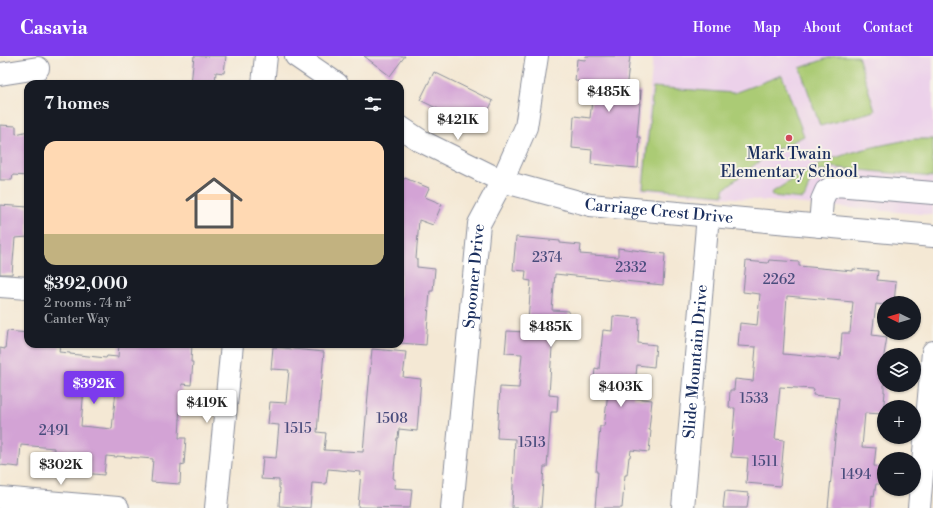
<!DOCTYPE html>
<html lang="en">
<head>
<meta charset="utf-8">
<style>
  body { margin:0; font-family:"Libre Bodoni",serif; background:#20242c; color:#f1f3f6; height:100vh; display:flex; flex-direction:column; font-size:15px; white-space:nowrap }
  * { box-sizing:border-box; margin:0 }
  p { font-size:13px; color:#9ea1a6 }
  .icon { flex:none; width:22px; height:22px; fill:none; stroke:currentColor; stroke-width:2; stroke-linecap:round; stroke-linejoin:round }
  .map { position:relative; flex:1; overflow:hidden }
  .side { position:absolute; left:24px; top:24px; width:380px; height:268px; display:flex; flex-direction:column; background:#171b24; border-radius:12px; box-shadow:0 1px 3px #0004 }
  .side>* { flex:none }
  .needle { width:26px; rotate:275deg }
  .fabs { position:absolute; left:877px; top:240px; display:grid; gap:8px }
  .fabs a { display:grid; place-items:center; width:44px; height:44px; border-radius:50%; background:#171b24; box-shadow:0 1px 3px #0004; font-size:20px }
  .price { position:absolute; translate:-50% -34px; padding:0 9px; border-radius:4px; background:#fff; color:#222; font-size:13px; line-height:26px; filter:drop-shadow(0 1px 2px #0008) }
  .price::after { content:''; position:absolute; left:50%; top:24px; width:12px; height:9px; margin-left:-6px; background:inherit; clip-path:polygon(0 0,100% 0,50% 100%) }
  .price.current { background:#7c3aed; color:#fff }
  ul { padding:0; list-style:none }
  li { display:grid; align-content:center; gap:8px; height:212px; padding:0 20px }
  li+li { border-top:1px solid #363941 }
  li span { display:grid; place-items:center; height:124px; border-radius:12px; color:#555 }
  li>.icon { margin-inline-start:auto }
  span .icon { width:72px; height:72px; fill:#fffc; stroke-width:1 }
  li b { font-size:17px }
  h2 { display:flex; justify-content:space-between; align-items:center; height:48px; padding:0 20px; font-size:17px }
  header { display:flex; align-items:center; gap:24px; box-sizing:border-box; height:56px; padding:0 20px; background:#7c3aed; color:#fff }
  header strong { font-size:19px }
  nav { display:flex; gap:22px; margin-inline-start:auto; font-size:14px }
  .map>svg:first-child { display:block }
</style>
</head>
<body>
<header>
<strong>Casavia</strong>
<nav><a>Home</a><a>Map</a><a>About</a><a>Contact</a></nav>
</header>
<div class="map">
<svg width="933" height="452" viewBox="0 0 933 452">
  <rect width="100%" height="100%" fill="#f7f3e8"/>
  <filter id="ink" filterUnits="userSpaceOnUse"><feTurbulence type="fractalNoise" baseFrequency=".025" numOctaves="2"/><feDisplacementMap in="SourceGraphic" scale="8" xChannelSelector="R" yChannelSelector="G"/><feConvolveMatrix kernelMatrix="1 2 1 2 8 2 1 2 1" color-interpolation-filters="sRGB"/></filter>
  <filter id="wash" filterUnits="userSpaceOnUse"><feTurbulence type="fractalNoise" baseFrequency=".012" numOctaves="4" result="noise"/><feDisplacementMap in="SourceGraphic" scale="16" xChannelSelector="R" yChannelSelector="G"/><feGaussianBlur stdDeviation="0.9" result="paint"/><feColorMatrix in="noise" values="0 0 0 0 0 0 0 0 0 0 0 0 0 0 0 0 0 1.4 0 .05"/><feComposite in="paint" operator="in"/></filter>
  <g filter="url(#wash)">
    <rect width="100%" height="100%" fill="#f4e8d4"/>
    <path fill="#ecd1ea" d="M653,0H933V159L641,134Z"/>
    <path fill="#abcb74" stroke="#637d69" d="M834,0H858L875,55L820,70L800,12Z
      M782,19L804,80L774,95L753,110L724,133V139L643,132L653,31L734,37Z
      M913,83H933V121L828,111V115C807,112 811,133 803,143L772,140L771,137C784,129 797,120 810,113C842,96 877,90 913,83Z"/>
    <g id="blocks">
      <path fill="#d3a3d5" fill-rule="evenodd" d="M194,0H226L224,17L216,16L215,28H191Z
        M364,0H405L390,20Z
        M586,0H630L626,34L641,35L637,81H640L638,112L591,108L592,94L572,92L574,60L590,62L594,27L575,25L577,3L585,4Z
        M434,16L493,45L482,67L466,59L462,65L420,44Z
        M0,69L16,70V78L28,75V120L13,119L12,124H0Z
        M400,122L405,123V122L429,132L425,141L442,148L433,169L419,164L416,203H417V211L435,213L433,235H430L426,289L400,287Z
        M0,149L28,151V181L15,182L12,218H0Z
        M516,181L560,185V187L581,189L580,198L618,201V192L665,198L663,229L555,218L552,254L569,255L567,277L553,276L549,339L558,340L557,356H551L547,411H544L541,452H512L515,383L497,382L500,331L519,332L522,298L505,297L507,275L525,276L526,265H528L531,225L525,224L526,215L513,214Z
        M769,204L799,206V210L853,215V213L878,215L877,224L896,226L894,247H884V249L876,248L872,279L887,281L884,299V336H885L883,358L865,357L862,391L876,392L874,410L881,411L880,428H876L874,440L872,439L871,452H828L839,342L813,339L814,333L780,331L775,383L784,384L780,430L746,427L748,402L731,401L735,352H729L730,334H734L735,323L753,325L756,291L738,290L740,267L757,269L760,238L743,236L746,205L768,207ZM787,240L853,246L850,277H842L840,303L783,298Z
        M613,260L639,262L638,287L656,289L654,311L637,309L634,342L652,344L649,374H651L649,396L631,394L630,401H629L627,419H625L622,452H595L598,416H596L600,370H604L608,336L593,334L595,312L599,313L603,274L612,275Z
        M7,275L28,277V288H60L59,296L70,297V298L106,302L107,300L118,301L119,288H192L191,306H193L191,329L182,328L179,363H180L179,382H186L184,409L181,408L180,428L151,426L153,403L117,400V401L106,400L104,419L82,417V413L53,410L54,392L21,389L19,411L0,409V292L5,293ZM84,331L116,334L112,373L81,370Z
        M273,291L324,296L317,376L326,377L324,394L363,396L372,293L406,296L403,321L421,323L417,375L399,373L398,382H397L393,423H395L394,432L412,433L410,452L358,451L361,416L328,413L326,428L312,427L310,452L279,450L280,432H279V424L261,423L263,401L276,402L279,369L268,368L270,346L286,347L289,314L271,313Z
        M725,435L749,437L747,452H723Z"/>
    </g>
  </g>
  <g filter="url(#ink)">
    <use href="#blocks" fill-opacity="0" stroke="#888c99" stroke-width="1"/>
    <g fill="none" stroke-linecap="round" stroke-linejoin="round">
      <defs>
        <g id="minor">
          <path d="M296,0L337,28"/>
          <path d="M0,18L38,12"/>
          <path d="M263,28L266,0"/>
          <path id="s1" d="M400,71L421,85L502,125L590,149L933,180"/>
          <path d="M820,170L822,144L826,135L836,129L933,137"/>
          <path d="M0,230L28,232"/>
          <path d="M0,442L118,452"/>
          <path d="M216,452L232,288"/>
          <path id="s2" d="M452,452L479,168L502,125L526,71L537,0"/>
          <path id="s3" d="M683,452L708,159"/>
          <path d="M919,452L933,296"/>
        </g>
      </defs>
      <use href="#minor" stroke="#888c99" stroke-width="24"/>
      <use href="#minor" stroke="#fff" stroke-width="22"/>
    </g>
  </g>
  <circle fill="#d1495b" stroke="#f7f3e8" stroke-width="1.5" cx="789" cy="82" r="4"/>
  <g text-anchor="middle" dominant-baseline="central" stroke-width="4" stroke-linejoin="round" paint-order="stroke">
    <g font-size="14" fill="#494c7c">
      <text x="547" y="202">2374</text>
      <text x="631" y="212">2332</text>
      <text x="779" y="224">2262</text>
      <text x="754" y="343">1533</text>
      <text x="392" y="363">1508</text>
      <text x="298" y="373">1515</text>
      <text x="54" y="375">2491</text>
      <text x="532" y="387">1513</text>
      <text x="765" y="406">1511</text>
      <text x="856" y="419">1494</text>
    </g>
    <g font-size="16" fill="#1b2f5e" stroke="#f7f3e8">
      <text x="789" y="98">Mark Twain<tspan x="789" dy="18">Elementary School</tspan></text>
    </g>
    <g font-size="16" fill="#1b2f5e" stroke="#f7f3e8">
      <text stroke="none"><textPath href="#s1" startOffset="276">Carriage Crest Drive</textPath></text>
      <text stroke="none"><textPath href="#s2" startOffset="233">Spooner Drive</textPath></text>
      <text stroke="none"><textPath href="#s3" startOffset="147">Slide Mountain Drive</textPath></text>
    </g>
  </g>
</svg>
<div class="fabs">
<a><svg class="needle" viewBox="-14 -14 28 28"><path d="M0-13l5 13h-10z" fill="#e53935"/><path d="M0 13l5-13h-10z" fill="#9ea1a6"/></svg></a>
<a><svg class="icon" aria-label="layers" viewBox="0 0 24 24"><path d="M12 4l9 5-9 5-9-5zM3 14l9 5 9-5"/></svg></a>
<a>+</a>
<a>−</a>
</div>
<b class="price" style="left:609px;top:57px">$485K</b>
<b class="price" style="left:458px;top:85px">$421K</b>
<b class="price" style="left:551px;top:292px">$485K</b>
<b class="price current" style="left:94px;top:349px">$392K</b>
<b class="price" style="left:621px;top:352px">$403K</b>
<b class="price" style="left:207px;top:368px">$419K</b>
<b class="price" style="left:61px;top:430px">$302K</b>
<section class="side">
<h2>7 homes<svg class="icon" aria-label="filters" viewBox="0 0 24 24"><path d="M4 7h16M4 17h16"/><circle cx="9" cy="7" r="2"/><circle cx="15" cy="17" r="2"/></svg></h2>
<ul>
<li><span style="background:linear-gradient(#ffd9b3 75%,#c2b280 0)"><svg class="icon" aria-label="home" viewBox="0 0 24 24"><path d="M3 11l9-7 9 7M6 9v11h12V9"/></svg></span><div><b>$392,000</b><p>2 rooms · 74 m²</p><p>Canter Way</p></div></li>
</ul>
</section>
</div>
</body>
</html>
